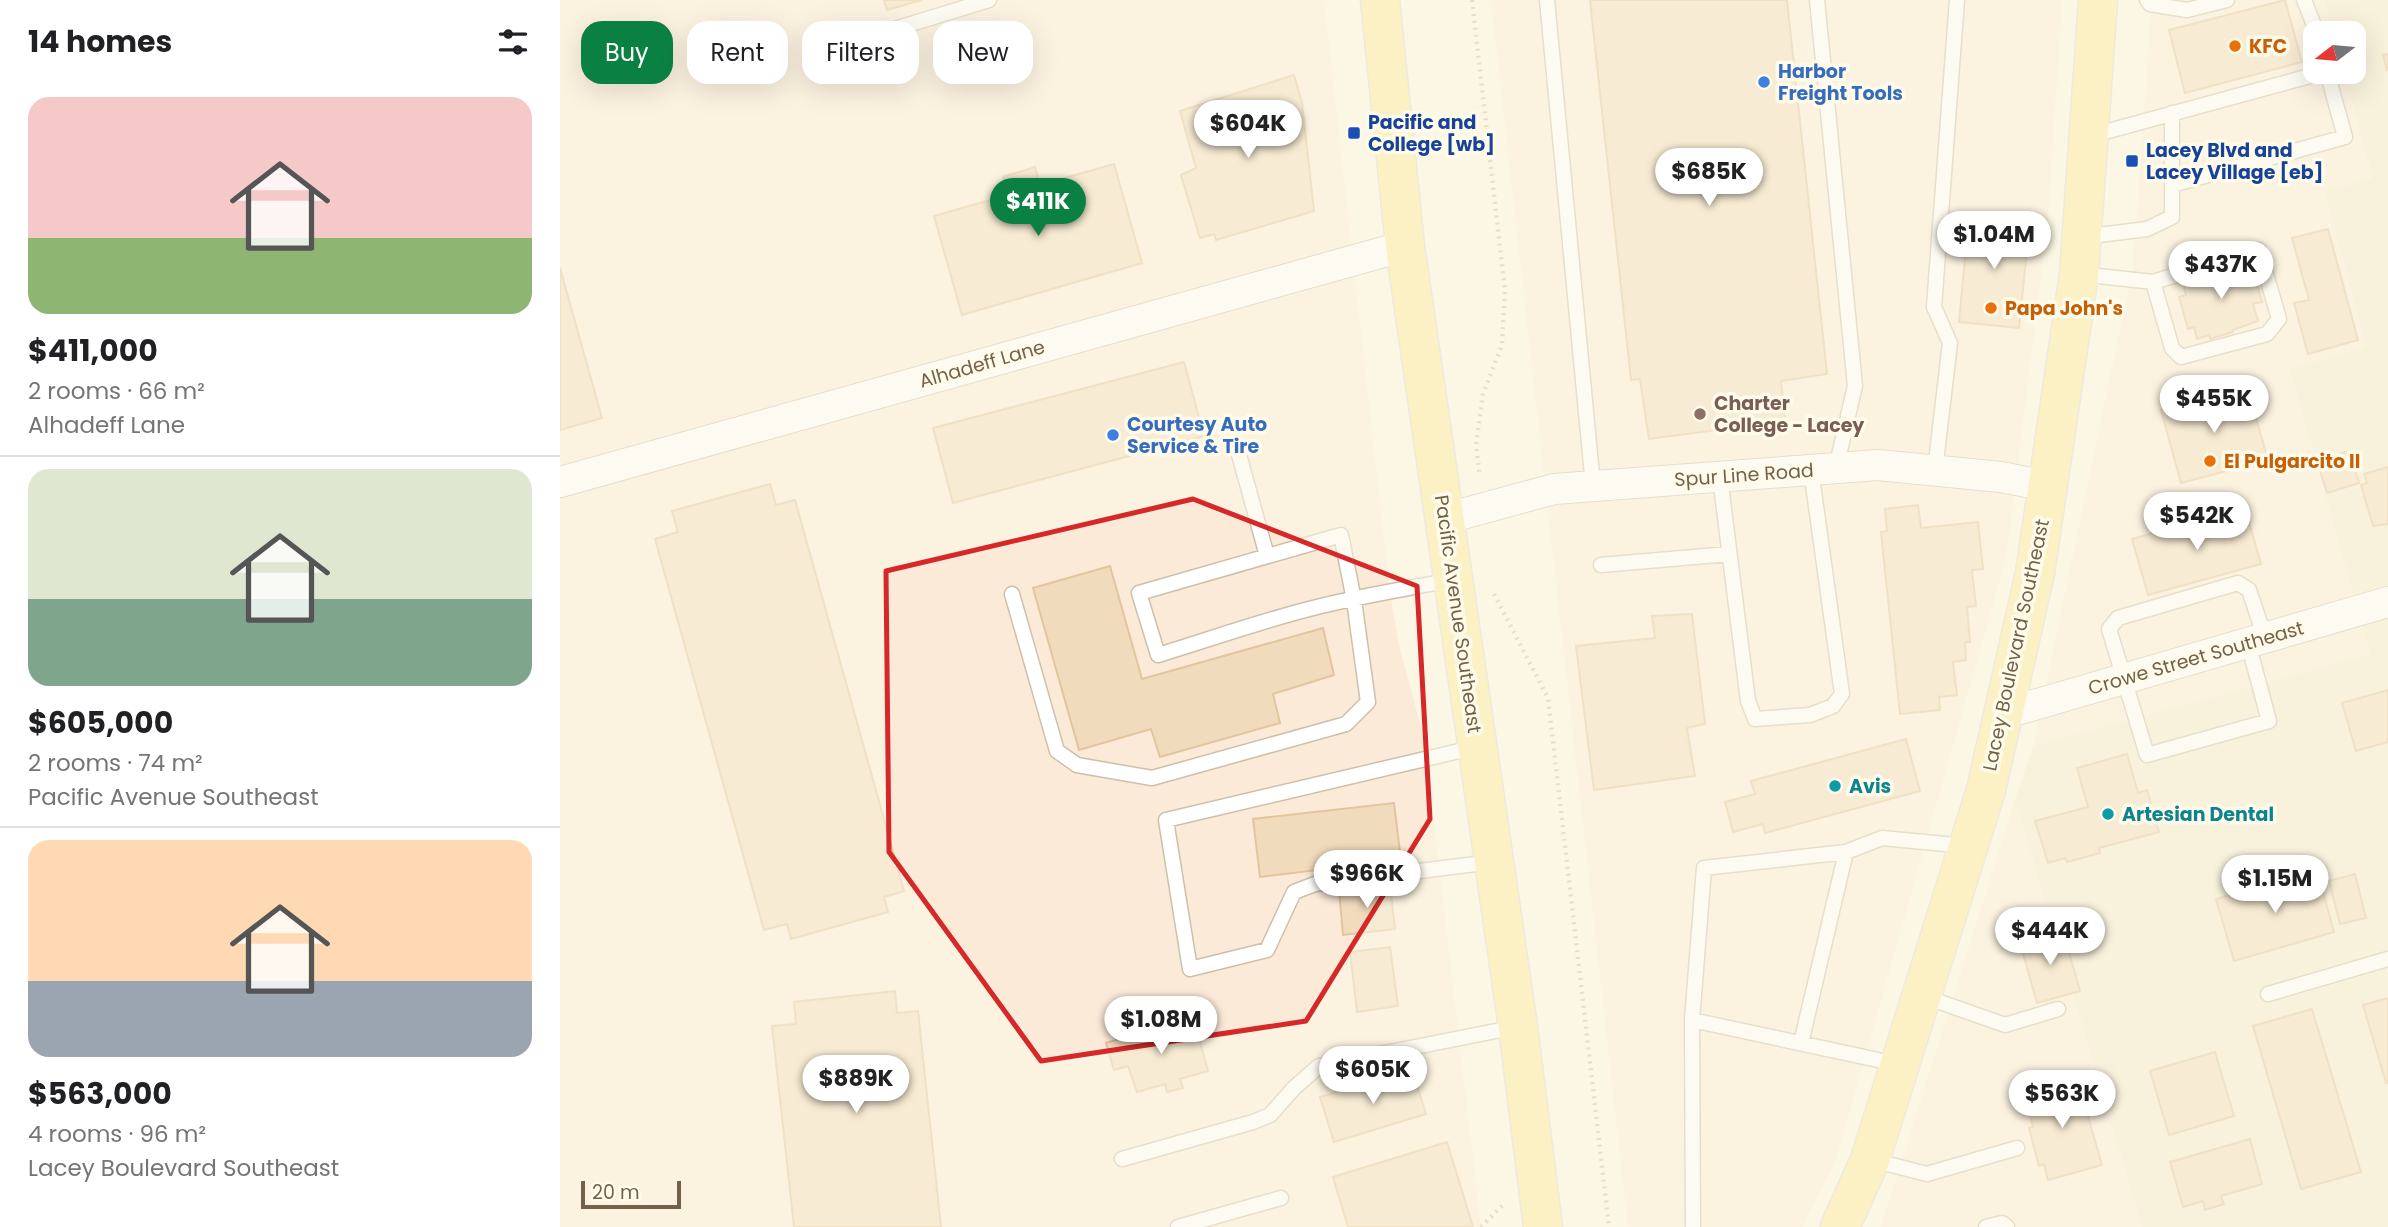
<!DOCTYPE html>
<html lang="en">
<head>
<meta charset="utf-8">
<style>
  body { margin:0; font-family:Poppins,sans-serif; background:#f6f6f6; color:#202124; height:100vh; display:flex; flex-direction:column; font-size:26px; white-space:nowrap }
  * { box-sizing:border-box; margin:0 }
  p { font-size:23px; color:#757577 }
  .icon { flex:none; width:38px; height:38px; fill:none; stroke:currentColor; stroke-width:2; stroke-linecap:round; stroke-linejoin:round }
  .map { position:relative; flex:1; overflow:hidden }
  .drawer { display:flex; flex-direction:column; background:#fff; width:560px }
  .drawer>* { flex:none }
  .hud { position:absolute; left:21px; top:21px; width:665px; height:63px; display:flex; gap:14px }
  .needle { width:46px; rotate:254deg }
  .buttons { position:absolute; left:1743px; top:21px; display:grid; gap:14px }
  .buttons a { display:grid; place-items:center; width:63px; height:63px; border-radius:14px; background:#fff; box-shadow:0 7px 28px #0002; font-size:35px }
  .scale { position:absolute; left:21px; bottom:18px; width:100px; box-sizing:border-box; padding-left:7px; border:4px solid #74614a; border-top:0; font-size:19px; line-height:24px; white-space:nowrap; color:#74614a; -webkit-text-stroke:5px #fffbeb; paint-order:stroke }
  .price { position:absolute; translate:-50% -60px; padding:0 16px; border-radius:24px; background:#fff; color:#222; font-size:23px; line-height:46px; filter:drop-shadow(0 2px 4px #0008) }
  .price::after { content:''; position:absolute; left:50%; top:42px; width:21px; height:16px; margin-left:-10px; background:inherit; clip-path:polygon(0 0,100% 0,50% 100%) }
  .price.current { background:#0b8043; color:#fff }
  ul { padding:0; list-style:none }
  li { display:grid; align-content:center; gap:14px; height:371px; padding:0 28px }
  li+li { border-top:2px solid #e0e0e0 }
  li span { display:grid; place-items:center; height:217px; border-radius:21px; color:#555 }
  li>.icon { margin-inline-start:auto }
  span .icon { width:126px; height:126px; fill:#fffc; stroke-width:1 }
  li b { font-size:30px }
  h2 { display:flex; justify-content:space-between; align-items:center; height:84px; padding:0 28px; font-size:30px }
  .tag { padding:0 24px; border-radius:21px; background:#fff; box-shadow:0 7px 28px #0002; font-size:24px; line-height:63px }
  .tag.current { background:#0b8043; color:#fff }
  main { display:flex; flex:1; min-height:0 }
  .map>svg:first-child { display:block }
</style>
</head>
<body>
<main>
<section class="drawer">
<h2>14 homes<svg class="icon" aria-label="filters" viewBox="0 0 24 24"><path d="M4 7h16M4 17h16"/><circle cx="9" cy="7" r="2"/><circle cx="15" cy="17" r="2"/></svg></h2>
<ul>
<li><span style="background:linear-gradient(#f6c9c9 65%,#8fb573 0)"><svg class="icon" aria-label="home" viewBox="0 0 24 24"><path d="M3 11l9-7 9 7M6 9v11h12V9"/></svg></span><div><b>$411,000</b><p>2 rooms · 66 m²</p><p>Alhadeff Lane</p></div></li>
<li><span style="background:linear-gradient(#dfe7d0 60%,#7fa58c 0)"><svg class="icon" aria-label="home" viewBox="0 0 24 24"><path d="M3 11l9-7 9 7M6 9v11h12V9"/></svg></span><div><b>$605,000</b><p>2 rooms · 74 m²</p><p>Pacific Avenue Southeast</p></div></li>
<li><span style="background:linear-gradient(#ffd9b3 65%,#9aa5b1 0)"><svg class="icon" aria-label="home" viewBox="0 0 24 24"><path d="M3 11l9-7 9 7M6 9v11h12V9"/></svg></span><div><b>$563,000</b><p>4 rooms · 96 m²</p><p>Lacey Boulevard Southeast</p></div></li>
</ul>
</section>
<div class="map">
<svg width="1828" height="1227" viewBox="0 0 1828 1227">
  <rect width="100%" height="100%" fill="#fcf7e5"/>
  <path fill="#f3ebd3" d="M1764,0H1828V1227H1582L1455,800L1473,746L1810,654L1729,368L1806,347L1764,191L1812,177L1784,72H1794V33H1773Z"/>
  <path fill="#fcead9" d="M0,0H764L830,592L838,641L864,738L921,1227H0Z
    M931,0H1502L1487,231L1446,558L1275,1163L1242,1227H1068Z
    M1592,0H1764L1773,33H1755V72H1784L1812,178L1764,192L1806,347L1729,369L1810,654L1473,746L1573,267Z
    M1455,800L1582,1227H1321Z"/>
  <path fill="#f1dbbd" stroke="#e3c59d" stroke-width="2" d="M324,0H362L327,10Z
    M1030,0H1227L1267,374L1221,381L1225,421L1089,439L1080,379L1071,380Z
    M1725,0L1742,62L1625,93L1609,30Z
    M1828,54V70H1827L1823,55Z
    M734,75L742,103L754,211L656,240L654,234L640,238L621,175L636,168L620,111Z
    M554,164L582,263L402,315L374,216L448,195L443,177L475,167L480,185Z
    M1409,215L1470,221L1459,328L1399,322Z
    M1768,229L1798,340L1748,354L1734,303L1749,300L1732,238Z
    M1692,264L1702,302L1693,304L1698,321L1673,330V332L1650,339L1649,335L1637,339L1634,327L1628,329L1619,297L1626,295L1623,283L1633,280L1632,276L1656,270L1657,272L1669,269L1670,271Z
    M0,268L42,418L0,430Z
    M624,362L644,436L393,503L373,428Z
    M1687,386L1708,460L1621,483L1601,410Z
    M1790,451L1799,483L1767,493L1757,461Z
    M1828,467V524L1813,526L1801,485L1807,483L1804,474Z
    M210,484L216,505L235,500L344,891L324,897L328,912L231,939L227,924L204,930L95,539L118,532L112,511Z
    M1358,505L1361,528L1418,522L1423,569L1412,570L1416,606L1407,607L1410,642H1405L1406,660L1393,662L1397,695L1379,697L1380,710L1340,714L1321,532L1327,531L1325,509Z
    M1685,508L1701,564L1588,595L1572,539Z
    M550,566L582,679L763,628L774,675L713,694L720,723L600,757L591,729L519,750L473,588Z
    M1132,614L1145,724L1127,728L1135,776L1034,790L1016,646L1095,638L1092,616Z
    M1828,690V742L1796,751L1782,703Z
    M1346,739L1360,791L1205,833L1203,824L1173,832L1165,802L1195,794L1191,781Z
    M1567,754L1578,793L1587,790L1599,832L1539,848L1540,853L1507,862L1505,858L1488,863L1475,821L1528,807L1517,768Z
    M834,803L841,860L700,877L693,819Z
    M1757,870L1774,932L1674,961L1656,899Z
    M1795,874L1806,918L1780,924L1769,881Z
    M830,885L835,929L783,935L779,890Z
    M1503,931L1520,991L1477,1003L1460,943Z
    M830,947L838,1006L797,1012L790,952Z
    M335,991L337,1013L358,1011L381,1227H234L212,1026L236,1024L234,1002Z
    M1828,998V1083H1826L1803,1005Z
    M1752,1009L1801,1172L1741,1189L1693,1026Z
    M633,1017L648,1071L620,1079L623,1088L607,1092L605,1084L577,1092L568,1066L554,1070L546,1043Z
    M1655,1052L1674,1116L1609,1135L1590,1071Z
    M852,1069L866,1114L774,1142L760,1097Z
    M1517,1078L1542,1165L1488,1180L1484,1164L1479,1166L1469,1128L1473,1127L1464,1093Z
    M1690,1139L1702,1184L1661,1196L1664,1204L1645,1210L1643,1201L1623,1207L1610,1162Z
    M887,1142L913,1227H788L773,1177Z"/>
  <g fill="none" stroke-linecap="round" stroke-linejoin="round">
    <defs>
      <path id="lane" d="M987,0L1033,486
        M1257,0L1295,386L1276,468
        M1587,0L1590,4L1627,10L1667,0
        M1744,0L1757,33
        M299,40L429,0
        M1530,136L1750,76L1755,70
        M1612,185L1785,137L1767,72
        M1523,237L1587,229L1612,217V113
        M1520,274L1593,282L1699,250L1719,319L1707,334L1621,357L1612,348L1593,282
        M678,451L707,556
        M1375,470L1390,343L1374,307L1397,0
        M1160,477L1188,701L1195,719L1250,715L1273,706L1282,694L1251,470
        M1041,565L1169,554
        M452,594L497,751L517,765L592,778L786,724L808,702L794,600L781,535L579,593L598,655C650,639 701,621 753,608C799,596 846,589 891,580
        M1688,643L1709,721L1587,755L1549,629L1558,618L1678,583L1689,590L1705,638
        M916,747L606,820L630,969L707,950L734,892L755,884L932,862
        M1708,994L1828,959
        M1363,996L1445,1025L1498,1009
        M1132,1020L1318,1060L1338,1067
        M1241,1043L1286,852
        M562,1159L693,1122L710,1115L734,1088L759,1066L956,1027
        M1312,1160L1367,1174L1457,1148
        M618,1227L721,1198
        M1133,1227L1132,1020L1144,868L1286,852L1322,838L1406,846
        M1426,1227L1442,1223L1447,1227"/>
      <path id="street" d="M0,482L845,246
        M884,519L994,489L1318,465L1441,477L1487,486
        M1443,714L1828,602"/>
      <path id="primary" d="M820,0L845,246L958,1027L983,1227
        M1280,1227L1310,1160L1426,790L1475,573L1519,274L1538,0"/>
    </defs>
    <use href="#lane" stroke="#cdc0ab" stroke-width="17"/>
    <use href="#street" stroke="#cdc0ab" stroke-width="32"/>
    <use href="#primary" stroke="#ded9d4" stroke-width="41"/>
    <path stroke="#d6bfa0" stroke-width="4.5" stroke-dasharray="2 5" stroke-linecap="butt" d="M912,0L945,291L942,345L923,394L916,445L920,477
      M934,594L988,698L1049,1227
      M921,1227L944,1204"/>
    <use href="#lane" stroke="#fff" stroke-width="14"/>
    <use href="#street" stroke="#fff" stroke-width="30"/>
    <use href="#primary" stroke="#fae89e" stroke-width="38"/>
  </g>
  <path d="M0 0H1828V1227H0ZM633,499L857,586L870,819L746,1021L481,1061L329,852L326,571Z" fill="#fcf7e5" fill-opacity=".55" fill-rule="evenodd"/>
  <path fill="none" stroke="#d62828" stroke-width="5" stroke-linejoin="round" d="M633,499L857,586L870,819L746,1021L481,1061L329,852L326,571Z"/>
  <g fill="#e8710a" stroke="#fffbeb" stroke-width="2.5">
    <circle cx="1675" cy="46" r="7"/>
    <circle cx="1431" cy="308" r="7"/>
    <circle cx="1650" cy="461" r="7"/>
  </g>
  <g fill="#3f7fe0" stroke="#fffbeb" stroke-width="2.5">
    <circle cx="1204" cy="82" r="7"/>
    <circle cx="553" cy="435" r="7"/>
  </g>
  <g fill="#1a4fb4" stroke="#fffbeb" stroke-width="2.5">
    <rect x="787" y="126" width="14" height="14" rx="3.5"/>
    <rect x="1565" y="154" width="14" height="14" rx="3.5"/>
  </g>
  <circle fill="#8d6e63" stroke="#fffbeb" stroke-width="2.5" cx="1140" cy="414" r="7"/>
  <g fill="#0f9aa8" stroke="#fffbeb" stroke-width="2.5">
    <circle cx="1275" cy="786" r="7"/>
    <circle cx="1548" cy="814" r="7"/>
  </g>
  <g text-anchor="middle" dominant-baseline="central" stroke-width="7" stroke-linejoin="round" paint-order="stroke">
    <g font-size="19" font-weight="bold" fill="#c56008" stroke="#fffbeb" text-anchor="start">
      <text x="1689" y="46">KFC</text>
      <text x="1445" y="308">Papa John's</text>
      <text x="1664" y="461">El Pulgarcito II</text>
    </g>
    <g font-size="19" font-weight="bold" fill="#366cbe" stroke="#fffbeb" text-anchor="start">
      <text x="1218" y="71">Harbor<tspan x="1218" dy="22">Freight Tools</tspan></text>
      <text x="567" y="424">Courtesy Auto<tspan x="567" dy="22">Service &amp; Tire</tspan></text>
    </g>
    <g font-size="19" font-weight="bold" fill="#164399" stroke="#fffbeb" text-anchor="start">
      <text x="808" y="122">Pacific and<tspan x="808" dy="22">College [wb]</tspan></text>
      <text x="1586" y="150">Lacey Blvd and<tspan x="1586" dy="22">Lacey Village [eb]</tspan></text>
    </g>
    <g font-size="19" fill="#74614a" stroke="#fffbeb">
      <text transform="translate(422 364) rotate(-16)">Alhadeff Lane</text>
      <text transform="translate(1184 475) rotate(-4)">Spur Line Road</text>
      <text transform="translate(898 614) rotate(82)">Pacific Avenue Southeast</text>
      <text transform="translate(1456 645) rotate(-78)">Lacey Boulevard Southeast</text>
      <text transform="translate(1636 658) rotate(-16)">Crowe Street Southeast</text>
    </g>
    <g font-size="19" font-weight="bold" fill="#785e54" stroke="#fffbeb" text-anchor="start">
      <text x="1154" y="403">Charter<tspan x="1154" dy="22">College - Lacey</tspan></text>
    </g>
    <g font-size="19" font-weight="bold" fill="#0d838f" stroke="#fffbeb" text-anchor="start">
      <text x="1289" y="786">Avis</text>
      <text x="1562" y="814">Artesian Dental</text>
    </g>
  </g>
</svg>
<div class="buttons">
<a><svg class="needle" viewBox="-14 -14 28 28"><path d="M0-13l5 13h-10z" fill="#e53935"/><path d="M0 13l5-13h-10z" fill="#757577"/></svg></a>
</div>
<div class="scale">20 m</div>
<b class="price" style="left:688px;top:160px">$604K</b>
<b class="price" style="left:1149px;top:208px">$685K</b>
<b class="price current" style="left:478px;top:238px">$411K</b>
<b class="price" style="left:1434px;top:271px">$1.04M</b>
<b class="price" style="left:1661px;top:301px">$437K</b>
<b class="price" style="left:1654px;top:435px">$455K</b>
<b class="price" style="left:1637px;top:552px">$542K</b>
<b class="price" style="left:807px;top:910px">$966K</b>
<b class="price" style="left:1715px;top:915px">$1.15M</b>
<b class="price" style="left:1490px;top:967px">$444K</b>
<b class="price" style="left:601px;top:1056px">$1.08M</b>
<b class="price" style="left:813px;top:1106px">$605K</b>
<b class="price" style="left:296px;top:1115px">$889K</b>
<b class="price" style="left:1502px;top:1130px">$563K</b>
<div class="hud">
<a class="tag current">Buy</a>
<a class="tag">Rent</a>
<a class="tag">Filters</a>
<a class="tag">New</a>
</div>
</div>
</main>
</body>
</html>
